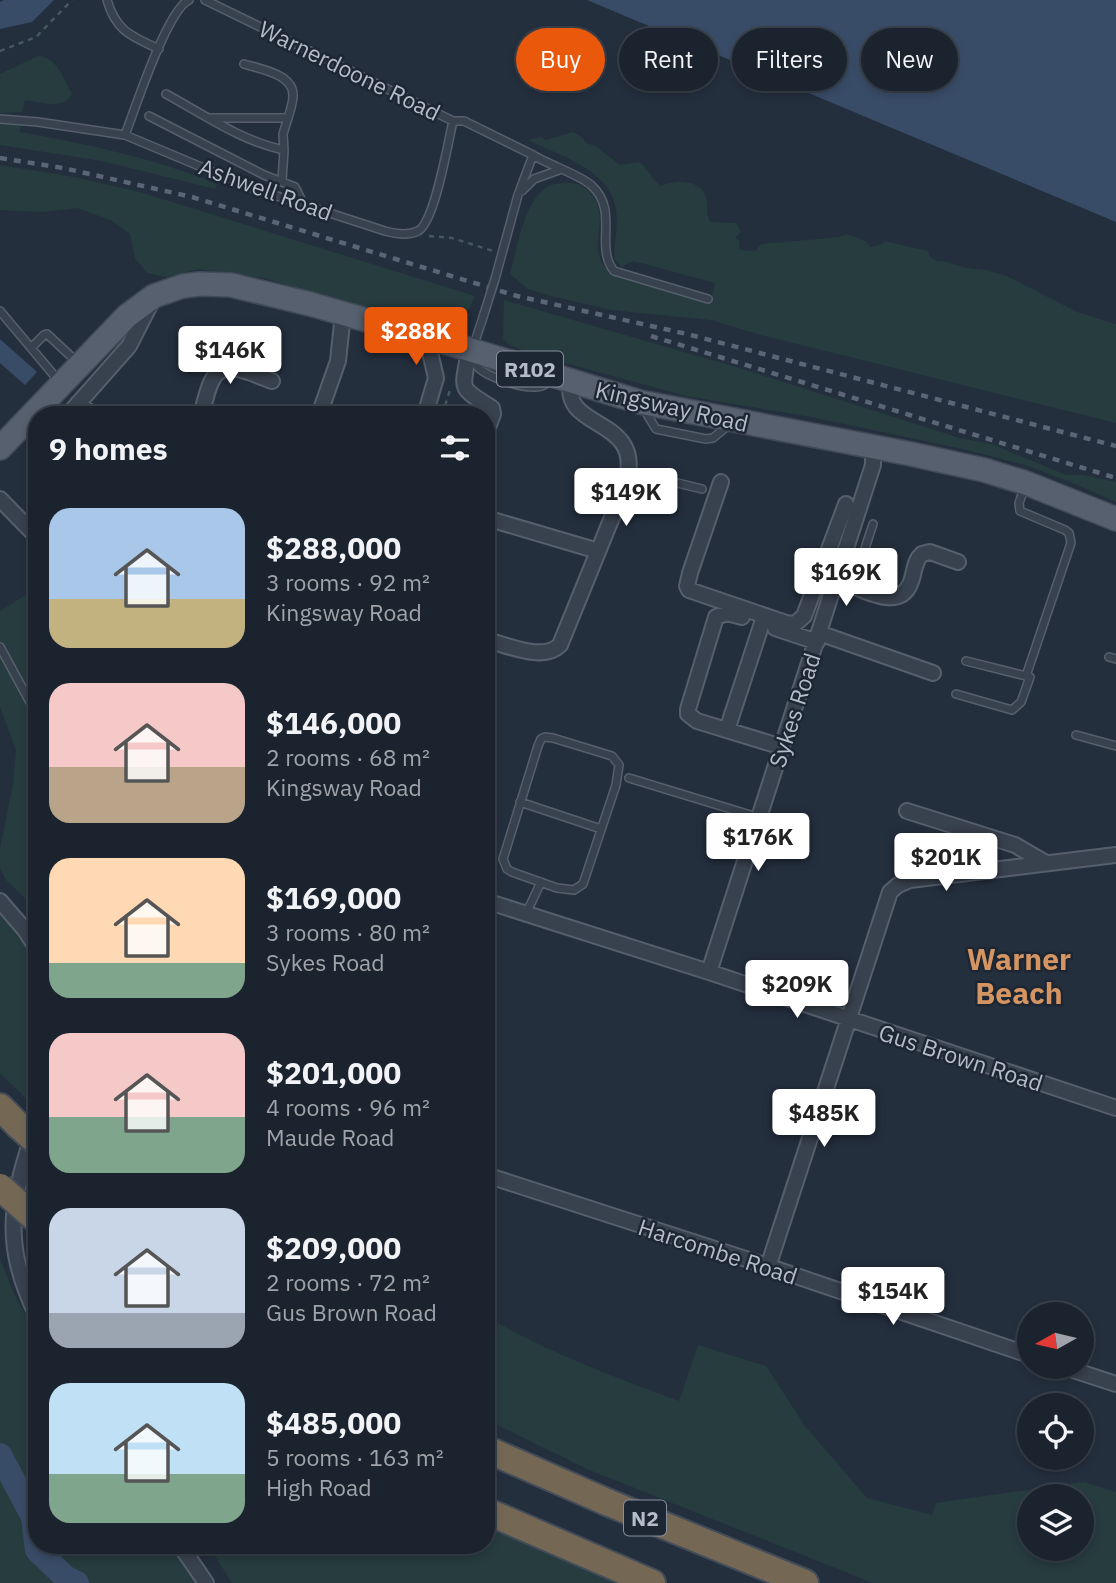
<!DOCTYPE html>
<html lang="en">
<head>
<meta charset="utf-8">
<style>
  body { margin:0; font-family:"IBM Plex Sans",sans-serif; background:#242b36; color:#f1f3f6; height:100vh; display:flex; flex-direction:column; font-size:26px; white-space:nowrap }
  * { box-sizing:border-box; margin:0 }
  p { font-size:23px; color:#a0a4aa }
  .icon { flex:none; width:38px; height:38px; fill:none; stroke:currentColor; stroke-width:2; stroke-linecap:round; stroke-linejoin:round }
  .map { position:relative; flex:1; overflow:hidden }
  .panel { position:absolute; left:28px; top:406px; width:467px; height:1148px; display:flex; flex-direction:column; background:#1b232e; border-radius:28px; box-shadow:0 4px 10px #0003,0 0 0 2px #39404a }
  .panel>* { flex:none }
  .hud { position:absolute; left:516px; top:28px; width:494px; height:63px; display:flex; gap:14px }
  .needle { width:46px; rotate:262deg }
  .buttons { position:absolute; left:1017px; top:1302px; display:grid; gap:14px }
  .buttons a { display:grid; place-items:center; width:77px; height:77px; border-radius:50%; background:#1b232e; box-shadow:0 4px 10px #0003,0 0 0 2px #39404a; font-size:35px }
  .price { position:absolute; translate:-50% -60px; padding:0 16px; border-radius:7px; background:#fff; color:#222; font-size:23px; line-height:46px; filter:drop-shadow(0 2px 4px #0008) }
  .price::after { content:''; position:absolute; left:50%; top:42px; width:21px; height:16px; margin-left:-10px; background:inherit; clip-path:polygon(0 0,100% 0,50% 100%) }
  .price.active { background:#ea580c; color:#fff }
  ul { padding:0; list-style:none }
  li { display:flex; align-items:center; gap:21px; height:175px; padding:0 21px }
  li span { display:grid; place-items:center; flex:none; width:196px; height:140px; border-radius:21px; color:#555 }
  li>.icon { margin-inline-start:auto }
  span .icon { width:84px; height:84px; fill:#fffc; stroke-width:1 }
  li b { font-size:30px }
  h2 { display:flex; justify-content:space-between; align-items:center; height:84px; padding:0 21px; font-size:30px }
  .chip { padding:0 24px; border-radius:32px; background:#1b232e; box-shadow:0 4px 10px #0003,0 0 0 2px #39404a; font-size:24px; line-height:63px }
  .chip.active { background:#ea580c; color:#fff }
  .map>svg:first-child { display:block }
</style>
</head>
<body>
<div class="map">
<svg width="1116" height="1583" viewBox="0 0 1116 1583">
  <rect width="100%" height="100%" fill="#242f3e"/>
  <path fill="#263c3f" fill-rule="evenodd" d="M38,56C58,58 63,78 72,94C62,111 41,102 25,100L22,112L0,113V74Z
    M0,122H21L20,132C86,144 154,158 217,184L215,189L102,161L0,145Z
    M573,132L582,137L586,143L595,146L620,165L639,162C649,169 651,179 661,186C673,180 700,179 705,195C709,204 705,211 710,222L736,223L741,231L735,238L739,240L740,250L755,251L761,244L841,237L847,234L867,242L870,247L883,244L884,241L928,251L930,257L938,262L943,261L966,268L986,270L1007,276L1077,312L1116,324V423L757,334L711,320L611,310L551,296L528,289L510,274C519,244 525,183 563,183C575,182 584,185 592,195C608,215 593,236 600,258C603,267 610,273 618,277L710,304L715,283L634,261L621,267L615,259C613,243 619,226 616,209C610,169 561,157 529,140L541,137L546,140Z
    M0,165L74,177L140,192L475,296L465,318L457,325H442L362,308L264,278L199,269L166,277L147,273L135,258L130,234L112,221L78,208L42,212L0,210Z
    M504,300L736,367L960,438L991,444L1066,475H1083L1116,482V502L1073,483L1025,465L963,449L811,417L686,396L528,353L508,344L503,338Z
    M37,588V909L6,880L0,868V849L13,784L16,750L0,707V611Z
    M0,912C16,928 30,947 37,968L36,1108L0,1073Z
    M0,1259L16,1298L37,1333V1545H170L195,1583H0Z
    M486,1316C546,1352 614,1377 679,1401L698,1345L766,1366L805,1426L867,1498L932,1515L936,1503L1084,1482L1116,1492V1583H873L587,1469L487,1420ZM1029,1496H1082V1549H1029Z
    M487,1520L629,1583H232L208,1545H486Z"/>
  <path fill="#394c67" d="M4,0H54L32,22L0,29V2Z
    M587,0H1116V222Z
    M0,339L37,372L25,385L0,363Z"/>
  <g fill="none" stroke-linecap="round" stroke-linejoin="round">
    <path stroke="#394c67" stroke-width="24" d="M0,1455L33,1517L37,1550L65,1577L77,1583"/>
    <defs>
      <path id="lane" d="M107,0C116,31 131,36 159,49
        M205,0L453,121H464L533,155L518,195L495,279
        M166,94C203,114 241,141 284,150L282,181
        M149,116L264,175L295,187L304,205
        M210,118H288C290,111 293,103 293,96C294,74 260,69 244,64
        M0,119L38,122L125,135L249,187L385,231C396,234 408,236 418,231C435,222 448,142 453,121
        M125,135C135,109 167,10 189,0
        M284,150L283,134L288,118
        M533,155C549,165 578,174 591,185C620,211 594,246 614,271L708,299
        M522,191L534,179L559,170
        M0,311L58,380
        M484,314C480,329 470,347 475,363C480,376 522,388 536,387C542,387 546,385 550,380
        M31,348L44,335L47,334L77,362
        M642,406L656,429L706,439L713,438L730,424
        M629,471L702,489
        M853,585L873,524
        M0,647L37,715
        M1109,657L1116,659
        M966,661L1026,676
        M956,694L1012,710L1021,702L1030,677L1026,676L1071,543L1069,533L1065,530L1020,511L1019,503L1025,486
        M1076,735L1116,746
        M545,737L553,738L612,756L619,765L616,785L583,884L574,890L557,888L512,872L507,869L503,859L538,746L541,739Z
        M629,778L757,817
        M520,802L601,829
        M526,914L541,882"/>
      <path id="street" d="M469,349C463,392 456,385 492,408L493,414L486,433
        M78,403L93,415
        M68,415L129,346L152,301
        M201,415C205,403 207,387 214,377C225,358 257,376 272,381
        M319,415L338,361L343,314
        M425,415L436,378L427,339
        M721,482L690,573L687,586L689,590L789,624L796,623L804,616L846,504
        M0,499L37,537
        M486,518L598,551
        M836,579C856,586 898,613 910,584C915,574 913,562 922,554L930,552L958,562
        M742,617L727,613L716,617L688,709V714L697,721L782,747
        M775,628L817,642
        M819,633L933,673
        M486,640C508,645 543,662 560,645L626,483C645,415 561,432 571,382
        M727,730L762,623
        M907,811L1015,845L1046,863
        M0,901L25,930L37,949
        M486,901L709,972L1116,1108
        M709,972L873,465V447
        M37,1121C12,1199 0,1239 37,1316
        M486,1175L755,1262L1029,1355
        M768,1267L890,892L898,885L910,880L1116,855
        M1064,1367L1116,1384
        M180,1545L206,1583"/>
      <path id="primary" d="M0,448L127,316L154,296L183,286L200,284L231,285L310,304L461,347L640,402L911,454L984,470L1026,483L1116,519"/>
      <path id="highway" d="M0,1107L17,1124
        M486,1449L609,1503L805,1583
        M486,1511L652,1583"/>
    </defs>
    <use href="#lane" stroke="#565f6c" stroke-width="10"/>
    <use href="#street" stroke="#565f6c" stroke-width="18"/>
    <use href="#primary" stroke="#414a57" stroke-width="26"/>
    <use href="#highway" stroke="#434c59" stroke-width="30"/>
    <path stroke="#44595c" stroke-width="2.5" stroke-dasharray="5 5" stroke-linecap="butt" d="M0,51L36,37L72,0
      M429,236L452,238L493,251
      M442,415L451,387"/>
    <use href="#lane" stroke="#38414e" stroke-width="7"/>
    <use href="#street" stroke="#38414e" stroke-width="14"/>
    <use href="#primary" stroke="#56606e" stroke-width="23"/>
    <use href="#highway" stroke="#746855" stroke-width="26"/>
    <path stroke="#5a6575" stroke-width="4.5" stroke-dasharray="7 7" stroke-linecap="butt" d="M0,158L63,168L192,197L517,296L687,334L1116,446
      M651,336L1116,478"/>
    <defs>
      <path id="lane-bridge" d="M484,314L495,279"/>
      <path id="highway-bridge" d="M17,1124L37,1142
        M0,1187L37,1220"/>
    </defs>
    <use href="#lane-bridge" stroke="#565f6c" stroke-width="10" stroke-linecap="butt"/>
    <use href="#highway-bridge" stroke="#434c59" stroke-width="30" stroke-linecap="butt"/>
    <use href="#lane-bridge" stroke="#38414e" stroke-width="7"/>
    <use href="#highway-bridge" stroke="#746855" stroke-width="26"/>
  </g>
  <g text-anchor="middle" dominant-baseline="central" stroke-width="5" stroke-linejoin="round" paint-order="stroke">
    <g fill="#1d2633" stroke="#878f9c" stroke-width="2">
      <rect x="497" y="351.5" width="66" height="35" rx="5"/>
      <rect x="624" y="1500.5" width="42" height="35" rx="5"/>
    </g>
    <g font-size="21" font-weight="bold" fill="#b4bcc9">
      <text x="530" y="369">R102</text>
      <text x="645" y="1518">N2</text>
    </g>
    <g font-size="23" fill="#b4bcc9" stroke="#1d2633">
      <text transform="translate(350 70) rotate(26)">Warnerdoone Road</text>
      <text transform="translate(266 189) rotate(20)">Ashwell Road</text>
      <text transform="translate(672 406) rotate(13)">Kingsway Road</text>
      <text transform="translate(794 710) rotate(-72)">Sykes Road</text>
      <text transform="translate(961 1057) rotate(18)">Gus Brown Road</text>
      <text transform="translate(718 1251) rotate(18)">Harcombe Road</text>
    </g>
    <g font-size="30" font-weight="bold" fill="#d59563" stroke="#1d2633">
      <text x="1019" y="958">Warner<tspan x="1019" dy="34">Beach</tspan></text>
    </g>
  </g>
</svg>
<div class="buttons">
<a><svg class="needle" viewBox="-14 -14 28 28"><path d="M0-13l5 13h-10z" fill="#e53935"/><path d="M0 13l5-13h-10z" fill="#a0a4aa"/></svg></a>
<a><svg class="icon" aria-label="locate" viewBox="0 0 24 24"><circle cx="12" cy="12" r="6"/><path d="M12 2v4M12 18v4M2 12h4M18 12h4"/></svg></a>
<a><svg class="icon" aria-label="layers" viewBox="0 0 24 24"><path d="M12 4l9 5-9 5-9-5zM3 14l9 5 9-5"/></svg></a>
</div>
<b class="price active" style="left:416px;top:367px">$288K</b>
<b class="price" style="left:230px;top:386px">$146K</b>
<b class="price" style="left:626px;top:528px">$149K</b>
<b class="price" style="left:846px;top:608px">$169K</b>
<b class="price" style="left:758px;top:873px">$176K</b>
<b class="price" style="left:946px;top:893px">$201K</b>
<b class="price" style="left:797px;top:1020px">$209K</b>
<b class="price" style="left:824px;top:1149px">$485K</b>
<b class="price" style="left:893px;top:1327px">$154K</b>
<div class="hud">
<a class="chip active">Buy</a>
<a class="chip">Rent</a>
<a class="chip">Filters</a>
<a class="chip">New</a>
</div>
<section class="panel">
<h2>9 homes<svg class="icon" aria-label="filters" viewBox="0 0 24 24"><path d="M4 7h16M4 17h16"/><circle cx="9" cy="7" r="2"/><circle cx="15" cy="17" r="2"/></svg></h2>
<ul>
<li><span style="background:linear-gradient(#a9c7e8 65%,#c2b280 0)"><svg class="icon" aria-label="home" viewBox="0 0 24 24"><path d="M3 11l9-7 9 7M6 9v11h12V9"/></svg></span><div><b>$288,000</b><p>3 rooms · 92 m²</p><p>Kingsway Road</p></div></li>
<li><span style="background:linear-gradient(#f6c9c9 60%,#b9a48a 0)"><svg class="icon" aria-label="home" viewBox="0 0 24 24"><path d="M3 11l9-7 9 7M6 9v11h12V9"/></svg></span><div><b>$146,000</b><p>2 rooms · 68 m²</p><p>Kingsway Road</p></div></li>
<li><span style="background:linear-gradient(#ffd9b3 75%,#7fa58c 0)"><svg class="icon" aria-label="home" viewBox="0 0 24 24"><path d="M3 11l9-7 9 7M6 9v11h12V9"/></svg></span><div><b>$169,000</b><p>3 rooms · 80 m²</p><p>Sykes Road</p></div></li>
<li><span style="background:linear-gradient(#f6c9c9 60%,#7fa58c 0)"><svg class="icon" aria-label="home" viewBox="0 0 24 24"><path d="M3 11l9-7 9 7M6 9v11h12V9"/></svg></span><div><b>$201,000</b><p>4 rooms · 96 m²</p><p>Maude Road</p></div></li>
<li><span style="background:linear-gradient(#c9d6e8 75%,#9aa5b1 0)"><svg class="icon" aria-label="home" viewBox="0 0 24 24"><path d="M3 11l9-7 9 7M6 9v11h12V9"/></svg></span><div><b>$209,000</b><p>2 rooms · 72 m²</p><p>Gus Brown Road</p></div></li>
<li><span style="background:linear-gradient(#bfe0f5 65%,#7fa58c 0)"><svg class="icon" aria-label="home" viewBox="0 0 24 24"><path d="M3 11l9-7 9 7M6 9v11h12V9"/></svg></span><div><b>$485,000</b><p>5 rooms · 163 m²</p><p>High Road</p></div></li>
</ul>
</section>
</div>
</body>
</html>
